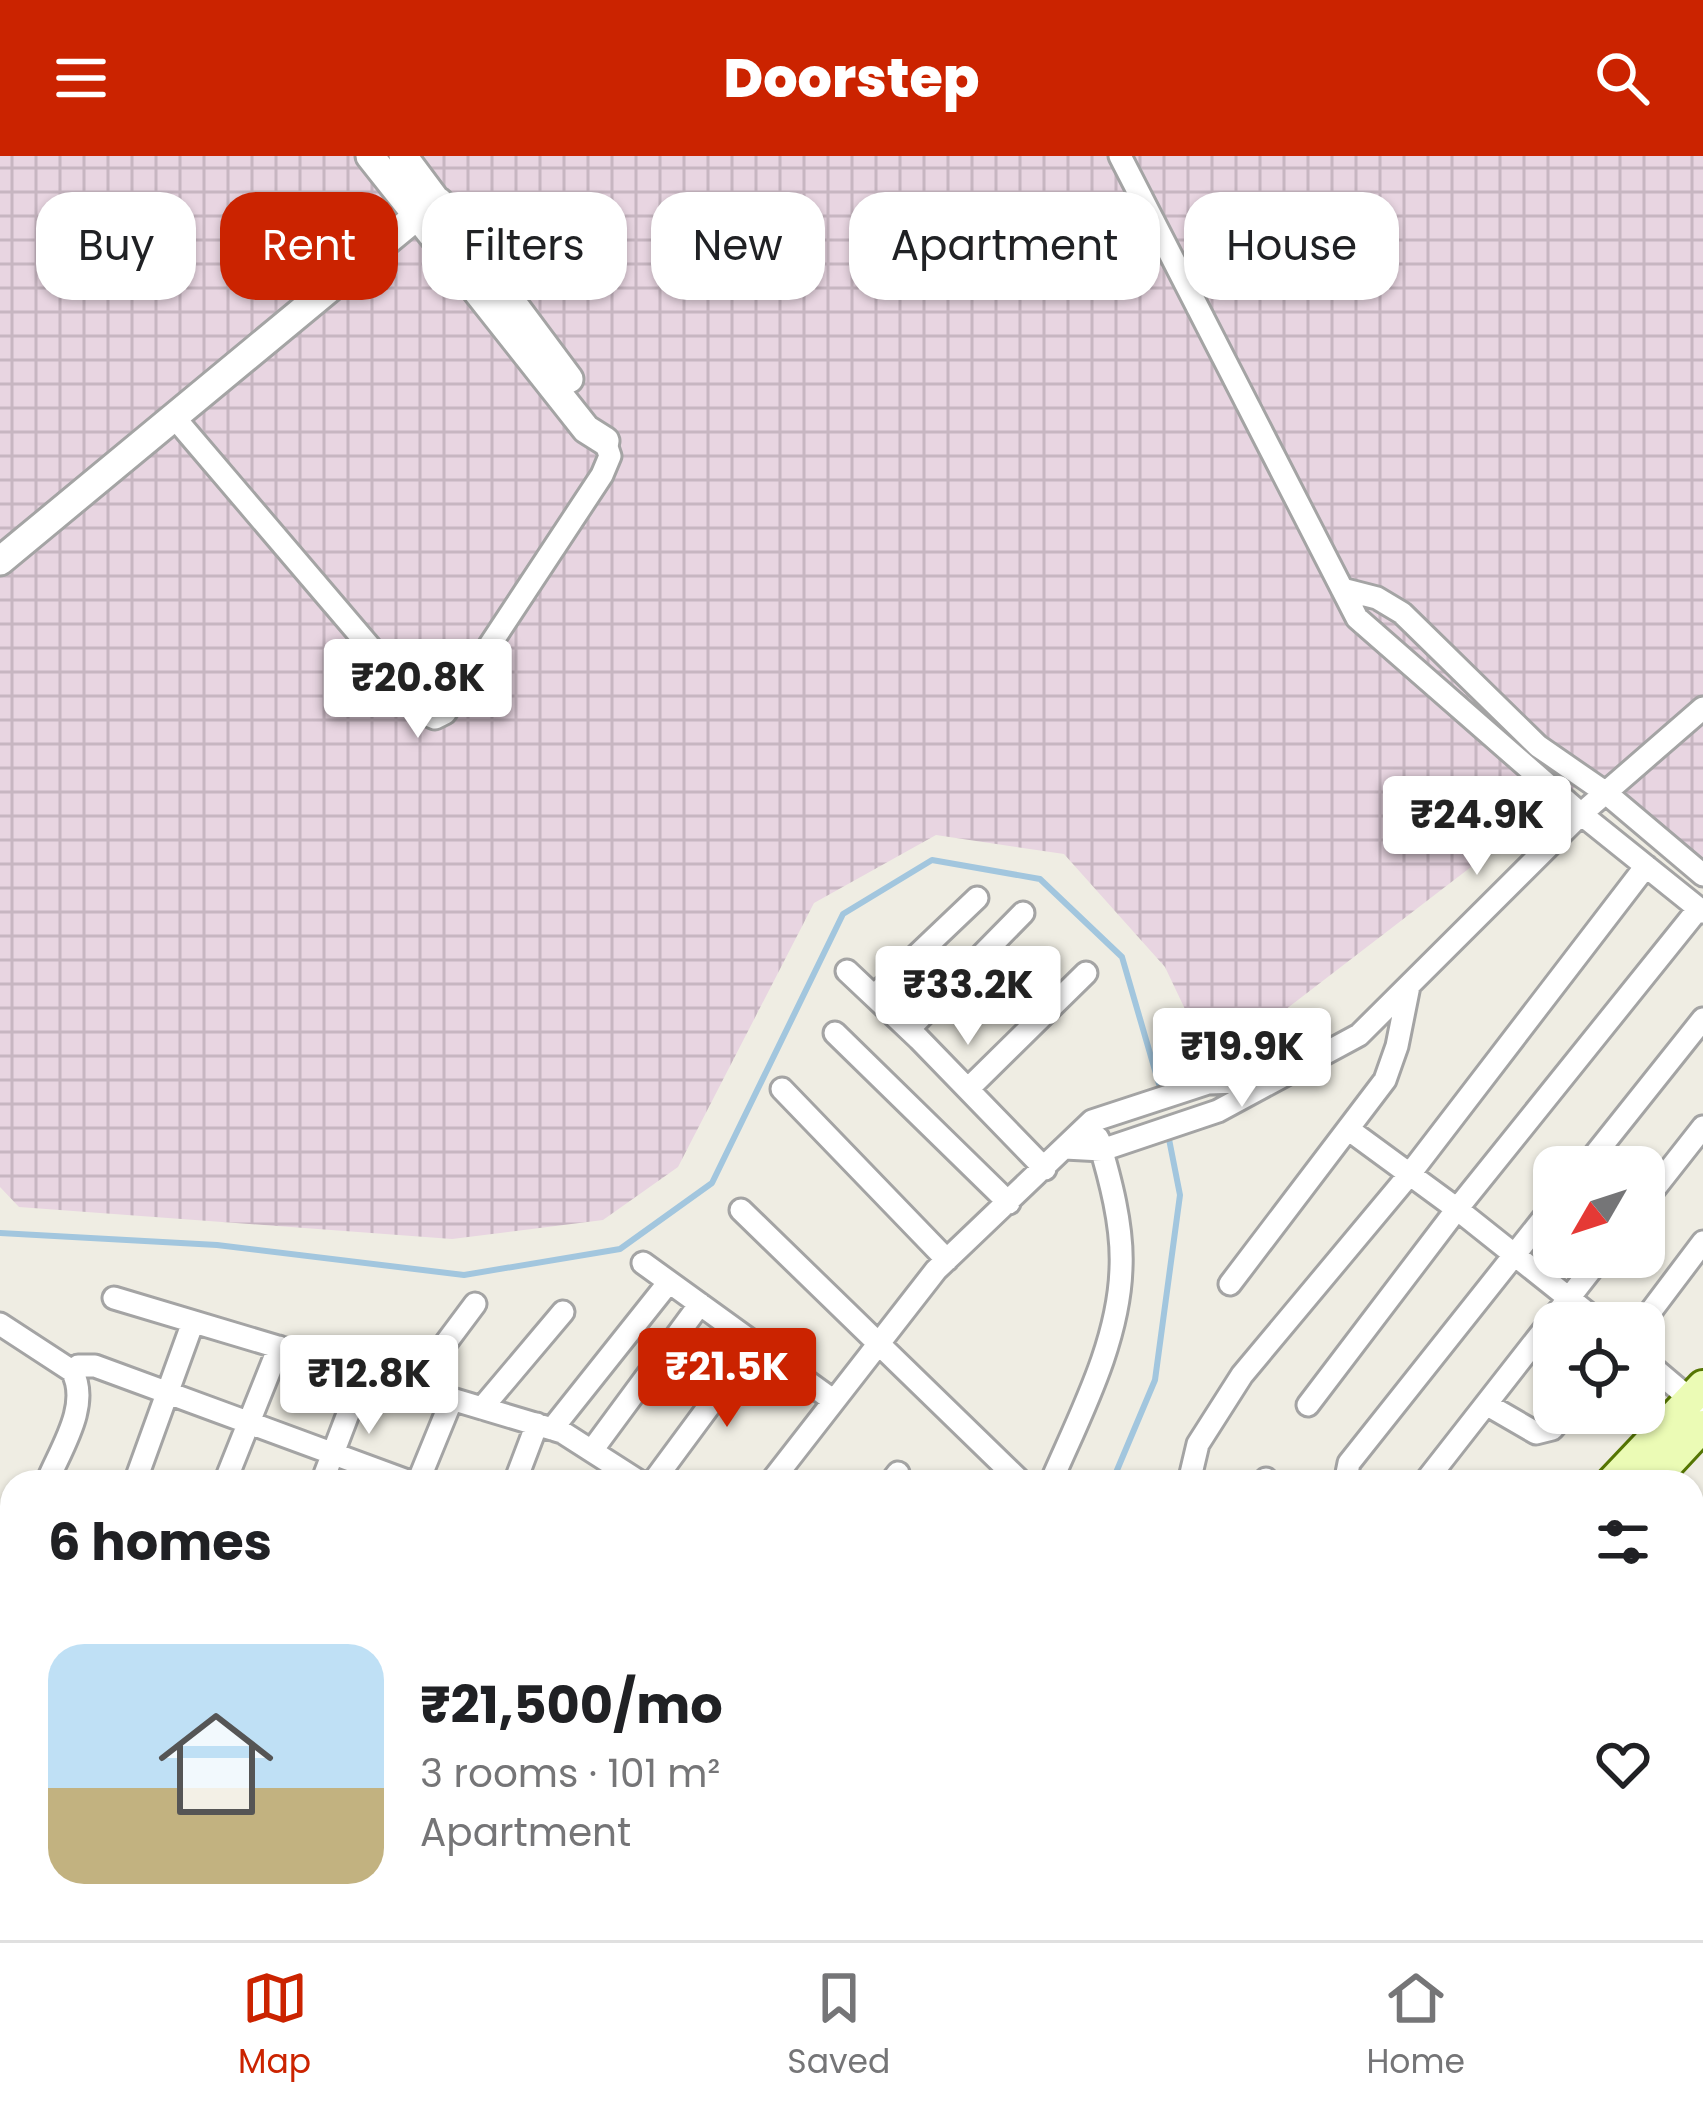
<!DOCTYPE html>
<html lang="en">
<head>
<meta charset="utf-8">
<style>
  body { margin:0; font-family:Poppins,sans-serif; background:#f2f2f2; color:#202124; height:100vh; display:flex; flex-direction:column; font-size:45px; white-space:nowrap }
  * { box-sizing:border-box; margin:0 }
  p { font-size:39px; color:#757577 }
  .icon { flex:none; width:66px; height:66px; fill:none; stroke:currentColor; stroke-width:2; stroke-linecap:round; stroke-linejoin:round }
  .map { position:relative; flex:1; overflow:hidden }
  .side { position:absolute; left:0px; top:1314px; width:1704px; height:471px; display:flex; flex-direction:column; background:#fff; border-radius:36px 36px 0 0; box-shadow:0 3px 9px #0004 }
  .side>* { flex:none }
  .hud { position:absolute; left:36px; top:36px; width:1632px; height:108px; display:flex; gap:24px }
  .needle { width:78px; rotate:231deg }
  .controls { position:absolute; left:1533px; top:990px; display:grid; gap:24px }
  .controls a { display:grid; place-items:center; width:132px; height:132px; border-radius:24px; background:#fff; box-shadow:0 3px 9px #0004; font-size:60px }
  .price { position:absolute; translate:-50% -102px; padding:0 27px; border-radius:12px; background:#fff; color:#222; font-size:39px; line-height:78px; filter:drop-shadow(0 3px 6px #0008) }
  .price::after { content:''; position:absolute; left:50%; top:72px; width:36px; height:27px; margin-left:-18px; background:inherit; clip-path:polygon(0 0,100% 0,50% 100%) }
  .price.selected { background:#cb2300; color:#fff }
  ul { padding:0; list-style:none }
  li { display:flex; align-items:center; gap:36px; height:300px; padding:0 48px }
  li span { display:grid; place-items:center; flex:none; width:336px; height:240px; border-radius:36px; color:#555 }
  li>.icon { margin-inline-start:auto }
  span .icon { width:144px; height:144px; fill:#fffc; stroke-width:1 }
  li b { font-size:51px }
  h2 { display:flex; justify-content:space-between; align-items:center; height:144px; padding:0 48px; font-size:51px }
  .pill { padding:0 42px; border-radius:36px; background:#fff; box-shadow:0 3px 9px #0004; font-size:42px; line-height:108px }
  .pill.selected { background:#cb2300; color:#fff }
  header { display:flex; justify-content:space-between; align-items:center; height:156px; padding:0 48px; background:#cb2300; color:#fff; font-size:54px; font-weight:800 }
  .tab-bar { display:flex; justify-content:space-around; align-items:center; height:168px; border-top:3px solid #e0e0e0; background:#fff; font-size:33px; color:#757577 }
  .tab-bar a { display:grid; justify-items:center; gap:6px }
  .tab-bar .selected { color:#cb2300 }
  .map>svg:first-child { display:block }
</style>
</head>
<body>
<header><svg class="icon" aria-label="menu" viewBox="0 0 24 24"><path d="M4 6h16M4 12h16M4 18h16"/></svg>Doorstep<svg class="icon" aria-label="search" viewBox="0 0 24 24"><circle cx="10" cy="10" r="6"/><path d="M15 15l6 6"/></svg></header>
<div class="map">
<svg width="1703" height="1784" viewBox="0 0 1703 1784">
  <defs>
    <pattern id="industrial-grid" width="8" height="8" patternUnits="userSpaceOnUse" patternTransform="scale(3)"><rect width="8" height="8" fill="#e8d5e1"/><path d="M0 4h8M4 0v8" fill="none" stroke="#c7b6c1"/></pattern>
  </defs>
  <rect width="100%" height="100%" fill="#efede3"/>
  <path fill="url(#industrial-grid)" d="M0,0H1703V709L1592,618L1212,910L1165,811L1064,698L936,679L814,747L678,1011L603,1064L452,1083L19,1051L0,1031Z"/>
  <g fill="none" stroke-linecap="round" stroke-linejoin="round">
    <path stroke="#a2c6de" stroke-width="6" d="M0,1077L217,1089L464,1119L620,1093L712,1027L843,758L932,704L1040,723L1122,801L1161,935
      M1112,1326L1155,1224L1180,1039L1168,978
      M989,1773L992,1784"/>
    <defs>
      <path id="minor" d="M1120,0L1357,462L1581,658L1703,756
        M174,261L428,559L435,562L445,557L602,319L610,300L605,285
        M1342,433L1377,442L1402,457L1538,590L1606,637L1703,719
        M847,815L919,883L1045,1013
        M874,840L977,742
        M909,873L1023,757
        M835,877L1009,1047
        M782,933L947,1104
        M968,933L1086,817
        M1348,973L1457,1053L1600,1167
        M1065,992L1102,994L1218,955L1359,879L1581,658L1703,552
        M1585,1011L1703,863
        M1644,1046L1703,971
        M741,1054L1021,1326
        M643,1107L834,1245
        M1230,1128L1385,924L1397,890L1409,830
        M114,1142L562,1276L640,1326
        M1642,1167L1703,1086
        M0,1168L72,1215C91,1249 60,1294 47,1326
        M1644,1204L1703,1254
        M72,1215L78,1210H95L410,1326
        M413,1231L475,1148
        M1486,1248L1536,1277L1552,1273L1566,1257
        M1308,1249L1457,1053L1699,752
        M482,1252L563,1156
        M552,1273L669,1126
        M593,1293L700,1148
        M1266,1323L1269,1326
        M135,1326L193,1166
        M225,1326L279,1191
        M322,1326L364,1216
        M418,1326L452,1243
        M515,1326L537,1268
        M653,1326L755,1188
        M771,1326L936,1114L1092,965L1208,927L1268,925
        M891,1326L898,1317
        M1051,1326C1080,1259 1119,1186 1121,1112C1123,1070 1110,1022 1098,982
        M1189,1326L1198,1288L1242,1219L1409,1019L1646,710
        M1354,1326L1347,1317L1349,1307L1554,1049
        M1425,1326L1601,1101
        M1692,1373L1703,1385
        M1692,1533L1703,1523
        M0,1539L12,1550
        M0,1641V1654
        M1692,1662L1703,1651
        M0,1681L12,1693
        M1692,1722L1703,1734
        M309,1773L319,1784
        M620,1773L632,1784
        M779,1773L790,1784
        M1380,1773L1391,1784
        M44,1784L57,1773
        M193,1784L206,1773
        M380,1784L392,1773
        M1420,1784L1432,1773
        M1562,1784L1573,1773"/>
      <path id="tertiary" d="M370,0L586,273L605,285
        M403,0L569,223
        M0,405L418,59L439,46"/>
      <path id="secondary" d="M1612,1326L1703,1230
        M1651,1326L1703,1270
        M1208,1784L1229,1773"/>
    </defs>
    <use href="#minor" stroke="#a4a4a4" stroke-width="27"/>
    <use href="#tertiary" stroke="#a4a4a4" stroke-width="33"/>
    <use href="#secondary" stroke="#557603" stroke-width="36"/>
    <use href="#minor" stroke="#fff" stroke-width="21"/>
    <use href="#tertiary" stroke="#fff" stroke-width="27"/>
    <use href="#secondary" stroke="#ebfbb5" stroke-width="30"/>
  </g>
</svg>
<div class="controls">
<a><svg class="needle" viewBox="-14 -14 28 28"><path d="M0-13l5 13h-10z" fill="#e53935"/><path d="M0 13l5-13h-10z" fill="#757577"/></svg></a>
<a><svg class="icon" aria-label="locate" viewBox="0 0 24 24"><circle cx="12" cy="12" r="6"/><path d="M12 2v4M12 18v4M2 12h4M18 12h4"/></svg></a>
</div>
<b class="price" style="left:418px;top:585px">₹20.8K</b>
<b class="price" style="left:1477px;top:722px">₹24.9K</b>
<b class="price" style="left:968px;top:892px">₹33.2K</b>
<b class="price" style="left:1242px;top:954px">₹19.9K</b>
<b class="price selected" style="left:727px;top:1274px">₹21.5K</b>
<b class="price" style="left:369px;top:1281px">₹12.8K</b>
<div class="hud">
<a class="pill">Buy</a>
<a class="pill selected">Rent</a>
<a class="pill">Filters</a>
<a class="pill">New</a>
<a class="pill">Apartment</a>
<a class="pill">House</a>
</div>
<section class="side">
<h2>6 homes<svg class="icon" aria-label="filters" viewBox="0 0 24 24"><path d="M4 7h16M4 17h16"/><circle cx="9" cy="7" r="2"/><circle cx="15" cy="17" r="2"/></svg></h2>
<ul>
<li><span style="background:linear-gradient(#bfe0f5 60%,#c2b280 0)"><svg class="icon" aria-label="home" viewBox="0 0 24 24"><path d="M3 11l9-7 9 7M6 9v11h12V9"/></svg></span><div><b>₹21,500/mo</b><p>3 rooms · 101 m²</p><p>Apartment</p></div><svg class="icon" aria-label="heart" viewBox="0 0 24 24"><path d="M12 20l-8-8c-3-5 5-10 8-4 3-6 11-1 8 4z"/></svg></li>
</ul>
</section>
</div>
<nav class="tab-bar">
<a class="selected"><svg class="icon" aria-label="map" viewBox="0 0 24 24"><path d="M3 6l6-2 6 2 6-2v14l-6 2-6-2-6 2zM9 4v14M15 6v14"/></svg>Map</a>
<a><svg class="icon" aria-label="saved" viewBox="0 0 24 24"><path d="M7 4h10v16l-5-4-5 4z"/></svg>Saved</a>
<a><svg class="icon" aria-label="home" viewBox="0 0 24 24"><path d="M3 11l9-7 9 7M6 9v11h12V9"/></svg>Home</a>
</nav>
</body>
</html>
